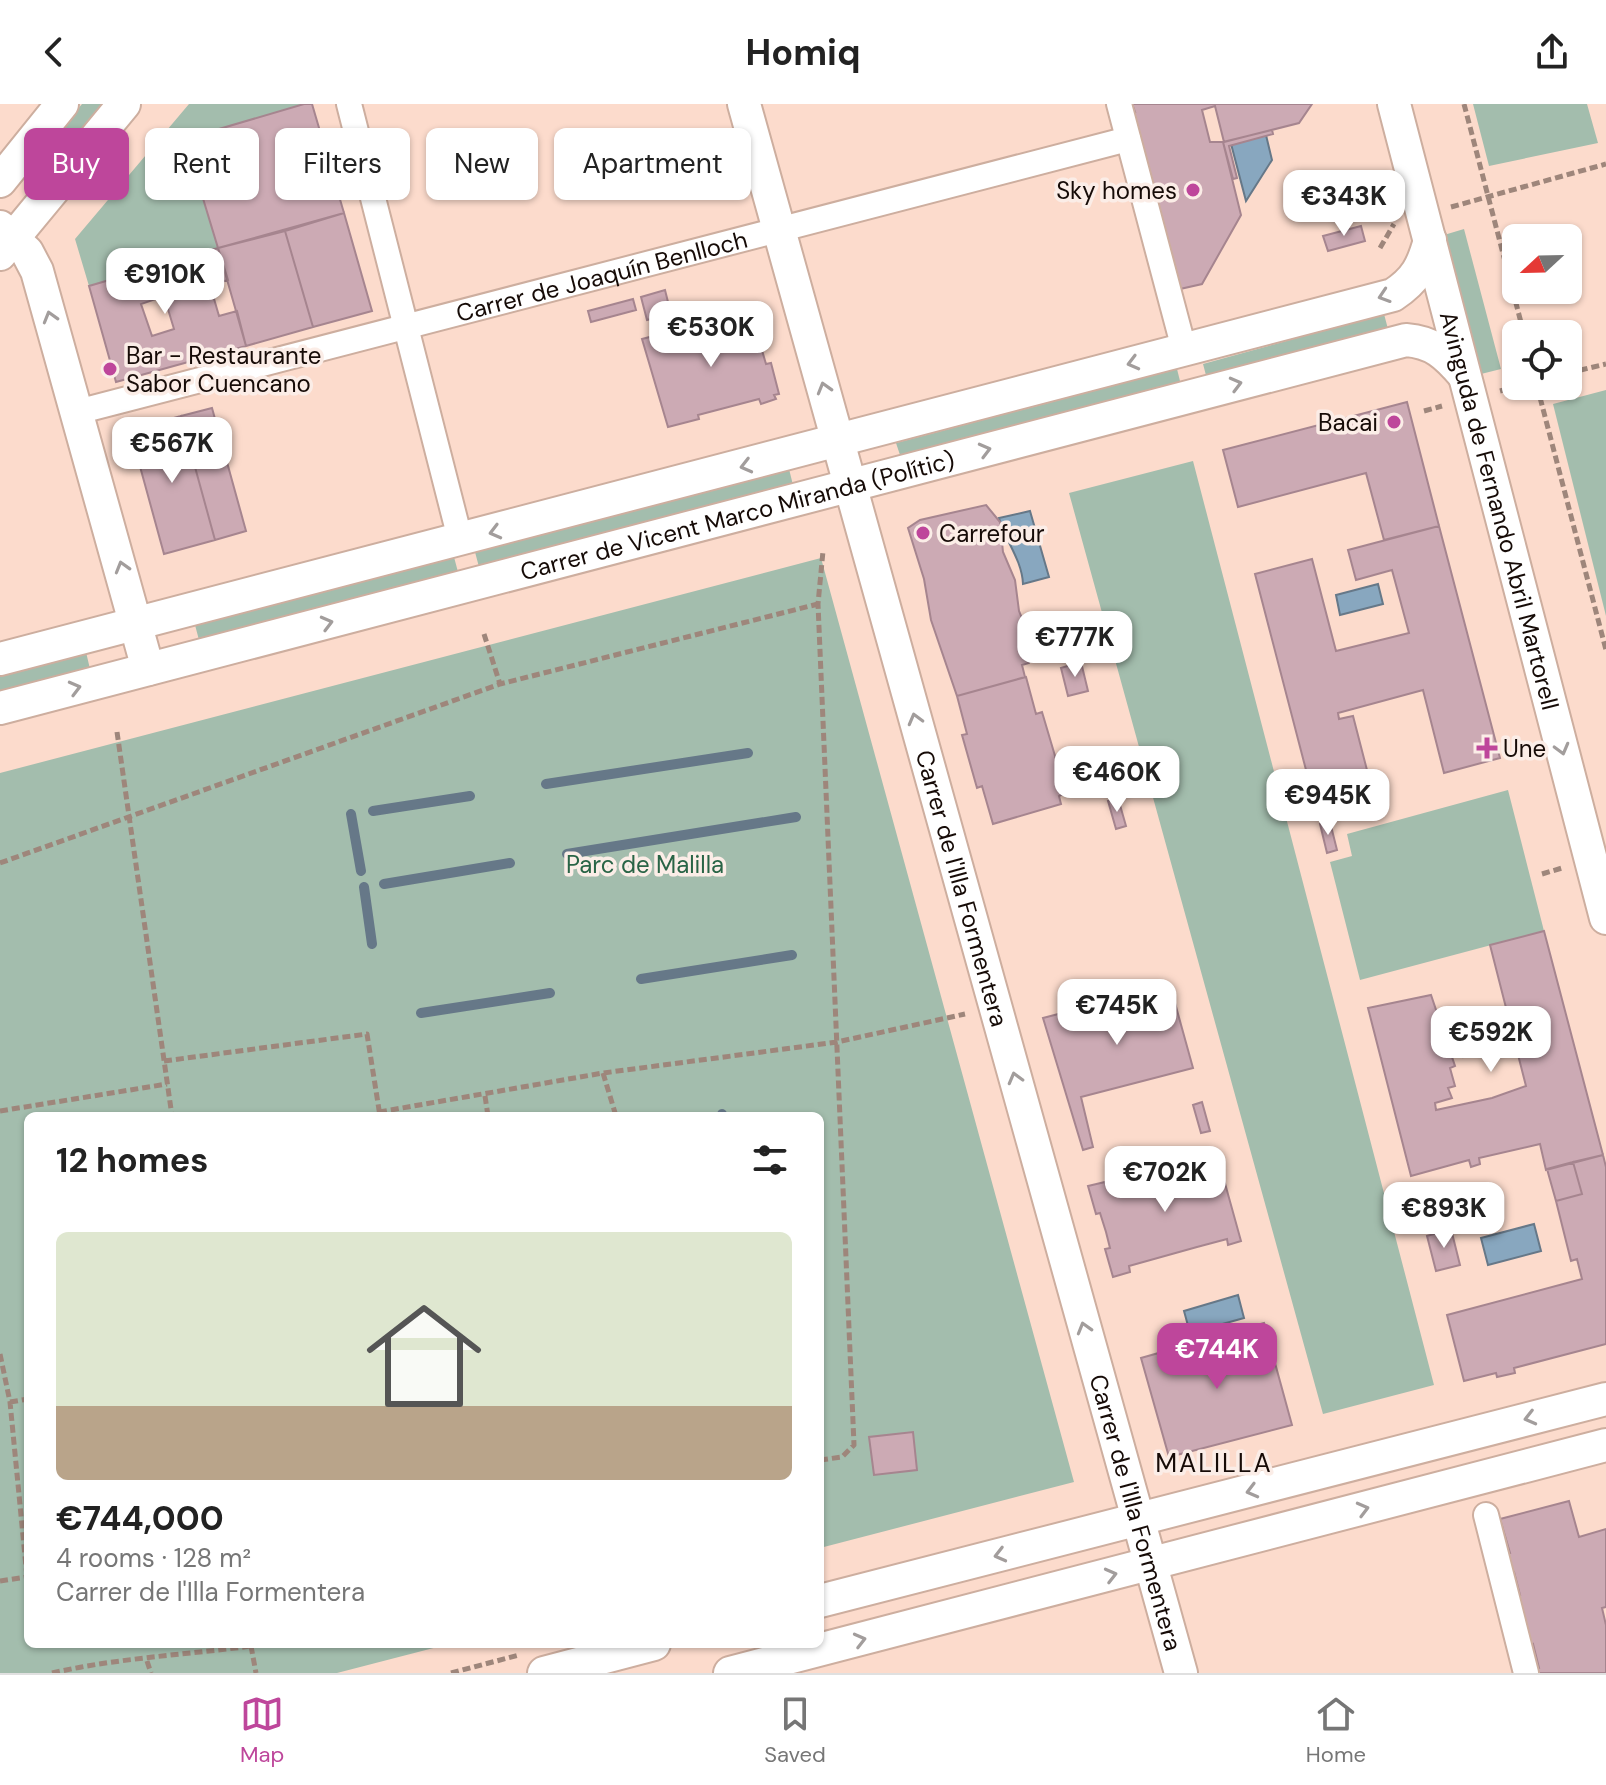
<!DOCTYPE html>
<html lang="en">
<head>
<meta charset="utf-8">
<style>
  body { margin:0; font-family:"DM Sans",sans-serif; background:#f6f6f6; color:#222; height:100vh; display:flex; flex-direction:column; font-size:30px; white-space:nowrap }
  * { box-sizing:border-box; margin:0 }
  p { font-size:26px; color:#767676 }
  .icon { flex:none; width:44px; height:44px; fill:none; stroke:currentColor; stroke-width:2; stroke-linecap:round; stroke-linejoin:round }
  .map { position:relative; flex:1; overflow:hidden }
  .drawer { position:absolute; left:24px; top:1008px; width:800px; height:536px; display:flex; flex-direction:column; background:#fff; border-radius:12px; box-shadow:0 2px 6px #0004 }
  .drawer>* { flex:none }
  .banner { position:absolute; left:24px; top:24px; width:800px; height:72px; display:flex; gap:16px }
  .needle { width:52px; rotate:248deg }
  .controls { position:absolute; left:1502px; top:120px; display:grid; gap:16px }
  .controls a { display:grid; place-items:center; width:80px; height:80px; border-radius:12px; background:#fff; box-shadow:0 2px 6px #0004; font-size:40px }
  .price { position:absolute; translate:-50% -68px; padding:0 18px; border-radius:16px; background:#fff; color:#222; font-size:26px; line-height:52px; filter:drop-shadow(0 2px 4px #0008) }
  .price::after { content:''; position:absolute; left:50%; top:48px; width:24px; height:18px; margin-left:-12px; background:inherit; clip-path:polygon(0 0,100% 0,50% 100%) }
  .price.on { background:#be469b; color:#fff }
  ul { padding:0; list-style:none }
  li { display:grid; align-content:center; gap:16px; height:424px; padding:0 32px }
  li+li { border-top:2px solid #e0e0e0 }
  li span { display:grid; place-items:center; height:248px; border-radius:12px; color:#555 }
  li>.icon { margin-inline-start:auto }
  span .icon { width:144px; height:144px; fill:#fffc; stroke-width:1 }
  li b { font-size:34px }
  h2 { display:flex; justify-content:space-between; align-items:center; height:96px; padding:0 32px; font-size:34px }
  .tag { padding:0 28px; border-radius:12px; background:#fff; box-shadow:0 2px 6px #0004; font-size:28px; line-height:72px }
  .tag.on { background:#be469b; color:#fff }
  header { display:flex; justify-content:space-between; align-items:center; height:104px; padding:0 32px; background:#fff; font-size:36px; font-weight:700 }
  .tab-bar { display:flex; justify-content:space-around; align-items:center; height:112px; border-top:2px solid #e0e0e0; background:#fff; font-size:22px; color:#767676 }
  .tab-bar a { display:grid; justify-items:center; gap:4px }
  .tab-bar .on { color:#be469b }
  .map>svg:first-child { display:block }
</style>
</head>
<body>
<header><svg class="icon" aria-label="back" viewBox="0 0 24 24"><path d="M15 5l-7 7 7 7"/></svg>Homiq<svg class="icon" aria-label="share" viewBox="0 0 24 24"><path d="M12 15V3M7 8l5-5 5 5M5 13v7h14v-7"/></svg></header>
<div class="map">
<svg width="1606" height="1569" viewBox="0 0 1606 1569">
  <rect width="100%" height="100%" fill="#fcdbcc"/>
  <path fill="#a3bdad" d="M82,0H107L48,73L33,60Z
    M189,0H304L186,35L218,144L89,182L75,135Z
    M1473,0H1587L1598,39L1489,62Z
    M1464,125L1501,265L1481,270L1444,131Z
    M1384,210L1388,225L1207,275L1203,260Z
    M1177,265L1181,281L901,354L896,339Z
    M1606,286V512L1553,300Z
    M1193,357L1434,1281L1323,1310L1069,389Z
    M789,365L793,381L479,463L475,448Z
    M454,453L458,468L199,536L195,521Z
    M821,454L1074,1378L820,1444V1012H28V1540H449L337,1569H0V669Z
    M86,548L90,565L0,589V570Z
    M1508,686L1544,827L1360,876L1330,758L1352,752L1347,730Z"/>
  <path fill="#88a7bf" stroke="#667888" stroke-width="2" d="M1265,27L1272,56L1246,97L1230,36Z
    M1030,407L1049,473L1023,480C1022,455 1004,435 999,414Z
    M1378,480L1383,500L1340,511L1336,491Z
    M1534,1120L1541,1147L1488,1161L1481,1134Z
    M1238,1191L1244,1214L1190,1229L1184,1207Z"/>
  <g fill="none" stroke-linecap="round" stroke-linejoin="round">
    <path stroke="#667888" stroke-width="10" d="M546,680L748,649
      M373,707L470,692
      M351,710L361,767
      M567,750L796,713
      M384,780L510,759
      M364,783L372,840
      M641,875L792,851
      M421,909L550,889
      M722,1010L723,1012"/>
  </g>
  <path fill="#ccaab4" stroke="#a6858f" stroke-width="2" fill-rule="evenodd" d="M304,0H312L344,109L218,144L185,35Z
    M1132,0H1312L1299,19L1224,38L1215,2L1202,6L1210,38H1223L1241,111L1202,180L1180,185L1166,130L1162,131L1130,9L1135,8Z
    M1272,26L1273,30L1229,42L1237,74L1233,75L1223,38Z
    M344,109L372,207L313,223L285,127Z
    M1361,122L1365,137L1328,147L1323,132Z
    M285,127L313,223L246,242L218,144Z
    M218,144L228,176L210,181L219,212L237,207L246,242L116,278L89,182ZM164,192L174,225L152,232L141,200Z
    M665,186L671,210L647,216L641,193Z
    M633,195L636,206L591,218L588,207Z
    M751,206L753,212L757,211L766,242L761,243L766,260L771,259L779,290L774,291L776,295L761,300L759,295L698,311L699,315L668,323L642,235L661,230L663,236L736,217L735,210Z
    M1407,298L1439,422L1384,436L1366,369L1238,403L1223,346Z
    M212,304L246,427L215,436L181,312Z
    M181,312L215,436L164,450L130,326Z
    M986,401L1000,418L1003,448L1015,476L1019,507L1030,534L1031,555L1029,559L1022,561L1025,573L957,592L931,516L924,475L908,424L920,416Z
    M1439,422L1500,654L1444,669L1423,586L1338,609L1339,615L1353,612L1375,697L1318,712L1255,470L1312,455L1336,547L1409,529L1392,466L1356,476L1348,446Z
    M1081,558L1088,587L1068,592L1061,564Z
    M1026,573L1036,610L1042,608L1066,689L1059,692L1061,700L993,720L982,682L977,684L962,631L967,630L957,592Z
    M1118,694L1126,722L1116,725L1108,697Z
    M1330,718L1337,746L1327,749L1320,720Z
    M1544,827L1603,1051L1546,1066L1540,1040L1479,1054L1480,1060L1471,1063L1469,1056L1411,1072L1368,904L1431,891L1455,962L1450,964L1455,982L1448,984L1452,994L1435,999L1436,1006L1492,994L1526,982L1490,841Z
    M1170,881L1193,964L1081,993L1093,1043L1083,1046L1043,914Z
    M1468,904L1475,910L1484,946L1463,953L1456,947L1446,911Z
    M1202,998L1210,1027L1201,1029L1193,1001Z
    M1216,1047L1241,1137L1228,1141L1227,1135L1197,1143L1129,1162L1130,1168L1113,1173L1105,1145L1110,1144L1106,1128L1100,1109L1096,1110L1088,1082L1105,1078L1107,1083L1205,1056L1203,1050Z
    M1603,1051L1606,1063V1240L1514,1264L1515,1269L1497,1273L1496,1269L1464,1277L1447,1211L1582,1175L1577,1155L1571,1157L1556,1097L1582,1090L1573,1058Z
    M1573,1058L1582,1090L1556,1097L1547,1065Z
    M1424,1081L1432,1110L1422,1113L1414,1084Z
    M1451,1125L1460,1161L1436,1167L1427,1132Z
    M1264,1219L1292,1321L1169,1353L1141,1254Z
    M913,1328L917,1366L874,1371L869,1333Z
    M1569,1397L1579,1433L1606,1425V1503L1602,1504L1606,1521V1569H1536L1535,1565L1539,1564L1533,1540L1529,1542L1516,1492L1520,1491L1514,1468L1510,1469L1505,1450L1510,1449L1500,1415Z"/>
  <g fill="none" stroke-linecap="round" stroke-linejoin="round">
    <defs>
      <g id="pedestrian">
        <path d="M349,0L456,419"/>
        <path d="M1119,0L1184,245"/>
        <path id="s1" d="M77,308L1128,35"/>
        <path d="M1486,1411L1526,1569"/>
      </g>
      <g id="minor">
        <path id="s2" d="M744,0L1181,1569"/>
        <path id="s3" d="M1394,0L1606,814"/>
        <path d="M0,77L62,0"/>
        <path d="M0,123L27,148L37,167L148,565"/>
        <path d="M0,150L124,0"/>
        <path d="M0,555L1393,191C1416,176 1423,162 1430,136"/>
        <path id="s4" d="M0,604L1406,236C1433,238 1446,250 1464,271"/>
        <path d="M820,1497L1606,1295"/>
        <path d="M544,1569L654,1540"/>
        <path d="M730,1569L1606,1341"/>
      </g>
    </defs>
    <use href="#pedestrian" stroke="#cdae9f" stroke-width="28"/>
    <use href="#minor" stroke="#cdae9f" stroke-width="36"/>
    <path stroke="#9e867b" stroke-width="5" stroke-dasharray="8 4" stroke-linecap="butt" d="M1464,0L1524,230
      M1451,103L1606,60
      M1380,144L1394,120
      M1568,269L1606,260
      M1537,282L1606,546
      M1500,287L1518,282
      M1424,307L1442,302
      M484,530L500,580
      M117,628L172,1012
      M0,759L500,580L818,500
      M1542,770L1562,764
      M164,957L367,930L380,1012
      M603,969L616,1012
      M485,992L488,1012
      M0,1007L167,980
      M379,1008L603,969L837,938L965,910
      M0,1250L10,1298L27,1473
      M10,1298L28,1295
      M820,1356L842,1353L854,1341L818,500L823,447
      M0,1477L27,1473
      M251,1542L256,1569
      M147,1557L151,1569
      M52,1569C117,1554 184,1551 251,1542
      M451,1569L519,1551"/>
    <use href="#pedestrian" stroke="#fff" stroke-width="24"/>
    <use href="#minor" stroke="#fff" stroke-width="32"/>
  </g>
  <defs><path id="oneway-chevron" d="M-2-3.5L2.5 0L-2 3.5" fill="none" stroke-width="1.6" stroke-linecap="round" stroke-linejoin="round" transform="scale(2)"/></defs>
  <g stroke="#a29d9c">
    <use href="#oneway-chevron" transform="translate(1384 192) rotate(162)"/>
    <use href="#oneway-chevron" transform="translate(50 213) rotate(-106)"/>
    <use href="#oneway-chevron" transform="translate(1133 259) rotate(165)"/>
    <use href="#oneway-chevron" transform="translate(1236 280) rotate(-15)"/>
    <use href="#oneway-chevron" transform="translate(824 284) rotate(-106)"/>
    <use href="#oneway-chevron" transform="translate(985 346) rotate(-15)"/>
    <use href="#oneway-chevron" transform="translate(746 362) rotate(166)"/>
    <use href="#oneway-chevron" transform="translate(495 428) rotate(165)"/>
    <use href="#oneway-chevron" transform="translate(122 463) rotate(-106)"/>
    <use href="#oneway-chevron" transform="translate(327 519) rotate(-15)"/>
    <use href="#oneway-chevron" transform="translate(75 584) rotate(-15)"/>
    <use href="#oneway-chevron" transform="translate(915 615) rotate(-105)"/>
    <use href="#oneway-chevron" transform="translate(1562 645) rotate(75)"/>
    <use href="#oneway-chevron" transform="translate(1015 974) rotate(-105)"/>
    <use href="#oneway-chevron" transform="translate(1084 1224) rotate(-106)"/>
    <use href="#oneway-chevron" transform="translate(1530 1314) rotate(166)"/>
    <use href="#oneway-chevron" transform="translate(1252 1387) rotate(165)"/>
    <use href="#oneway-chevron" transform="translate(1363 1405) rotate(-15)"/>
    <use href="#oneway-chevron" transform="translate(1000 1451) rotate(166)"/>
    <use href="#oneway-chevron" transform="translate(1111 1471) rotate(-14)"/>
    <use href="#oneway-chevron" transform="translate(860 1536) rotate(-14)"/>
  </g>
  <g fill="#be469b" stroke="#fbede7" stroke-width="3">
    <circle cx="1193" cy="86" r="8"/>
    <circle cx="110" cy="265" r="8"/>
    <circle cx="1394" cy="318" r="8"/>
    <circle cx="923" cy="429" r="8"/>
    <path d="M1483 632h8v8h8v8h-8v8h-8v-8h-8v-8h8z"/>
  </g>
  <g text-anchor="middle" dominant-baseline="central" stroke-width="7" stroke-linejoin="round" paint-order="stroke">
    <g font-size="24" fill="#160b07" stroke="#fbede7" text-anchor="start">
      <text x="1177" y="86" text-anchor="end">Sky homes</text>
      <text x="126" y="251">Bar - Restaurante<tspan x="126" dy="28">Sabor Cuencano</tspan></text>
      <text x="1378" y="318" text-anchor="end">Bacai</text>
      <text x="939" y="429">Carrefour</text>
      <text x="1503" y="644">Une</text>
    </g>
    <g font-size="24" fill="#160b07" stroke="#fbede7">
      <text stroke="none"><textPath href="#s1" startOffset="542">Carrer de Joaquín Benlloch</textPath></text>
      <text stroke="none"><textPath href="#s3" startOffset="420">Avinguda de Fernando Abril Martorell</textPath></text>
      <text stroke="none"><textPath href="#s4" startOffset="762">Carrer de Vicent Marco Miranda (Polític)</textPath></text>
      <text stroke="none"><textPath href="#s2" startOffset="814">Carrer de l'Illa Formentera</textPath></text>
      <text stroke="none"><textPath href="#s2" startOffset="1462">Carrer de l'Illa Formentera</textPath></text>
    </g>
    <g font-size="24" fill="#296446" stroke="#fbede7">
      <text x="645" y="760">Parc de Malilla</text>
    </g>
    <g font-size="26" letter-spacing="2" fill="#160b07" stroke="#fbede7">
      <text x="1214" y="1359">MALILLA</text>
    </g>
  </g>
</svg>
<div class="controls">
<a><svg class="needle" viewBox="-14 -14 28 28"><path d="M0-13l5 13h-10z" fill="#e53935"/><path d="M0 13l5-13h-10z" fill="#767676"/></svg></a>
<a><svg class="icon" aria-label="locate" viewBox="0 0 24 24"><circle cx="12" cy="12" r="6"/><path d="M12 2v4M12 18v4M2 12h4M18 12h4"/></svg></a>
</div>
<b class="price" style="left:1344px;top:134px">€343K</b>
<b class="price" style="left:165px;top:212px">€910K</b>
<b class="price" style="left:711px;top:265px">€530K</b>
<b class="price" style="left:172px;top:381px">€567K</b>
<b class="price" style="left:1075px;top:575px">€777K</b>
<b class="price" style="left:1117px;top:710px">€460K</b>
<b class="price" style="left:1328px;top:733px">€945K</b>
<b class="price" style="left:1117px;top:943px">€745K</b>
<b class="price" style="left:1491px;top:970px">€592K</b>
<b class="price" style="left:1165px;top:1110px">€702K</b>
<b class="price" style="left:1444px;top:1146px">€893K</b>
<b class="price on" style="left:1217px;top:1287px">€744K</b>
<div class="banner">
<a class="tag on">Buy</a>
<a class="tag">Rent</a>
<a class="tag">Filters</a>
<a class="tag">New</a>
<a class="tag">Apartment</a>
</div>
<section class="drawer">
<h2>12 homes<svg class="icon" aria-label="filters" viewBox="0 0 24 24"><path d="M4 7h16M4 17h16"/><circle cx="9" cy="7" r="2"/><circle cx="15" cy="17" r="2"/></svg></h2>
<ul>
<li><span style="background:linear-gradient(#dfe7d0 70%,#b9a48a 0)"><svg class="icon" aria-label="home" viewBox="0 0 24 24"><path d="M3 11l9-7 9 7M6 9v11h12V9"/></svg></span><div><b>€744,000</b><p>4 rooms · 128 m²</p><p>Carrer de l'Illa Formentera</p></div></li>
</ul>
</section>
</div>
<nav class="tab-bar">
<a class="on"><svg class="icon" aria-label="map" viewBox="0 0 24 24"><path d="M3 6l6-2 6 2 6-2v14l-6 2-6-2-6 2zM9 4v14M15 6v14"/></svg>Map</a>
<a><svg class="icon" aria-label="saved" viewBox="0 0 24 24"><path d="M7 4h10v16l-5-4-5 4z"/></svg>Saved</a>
<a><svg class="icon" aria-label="home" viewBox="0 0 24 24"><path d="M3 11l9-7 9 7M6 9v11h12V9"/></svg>Home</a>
</nav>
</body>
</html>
